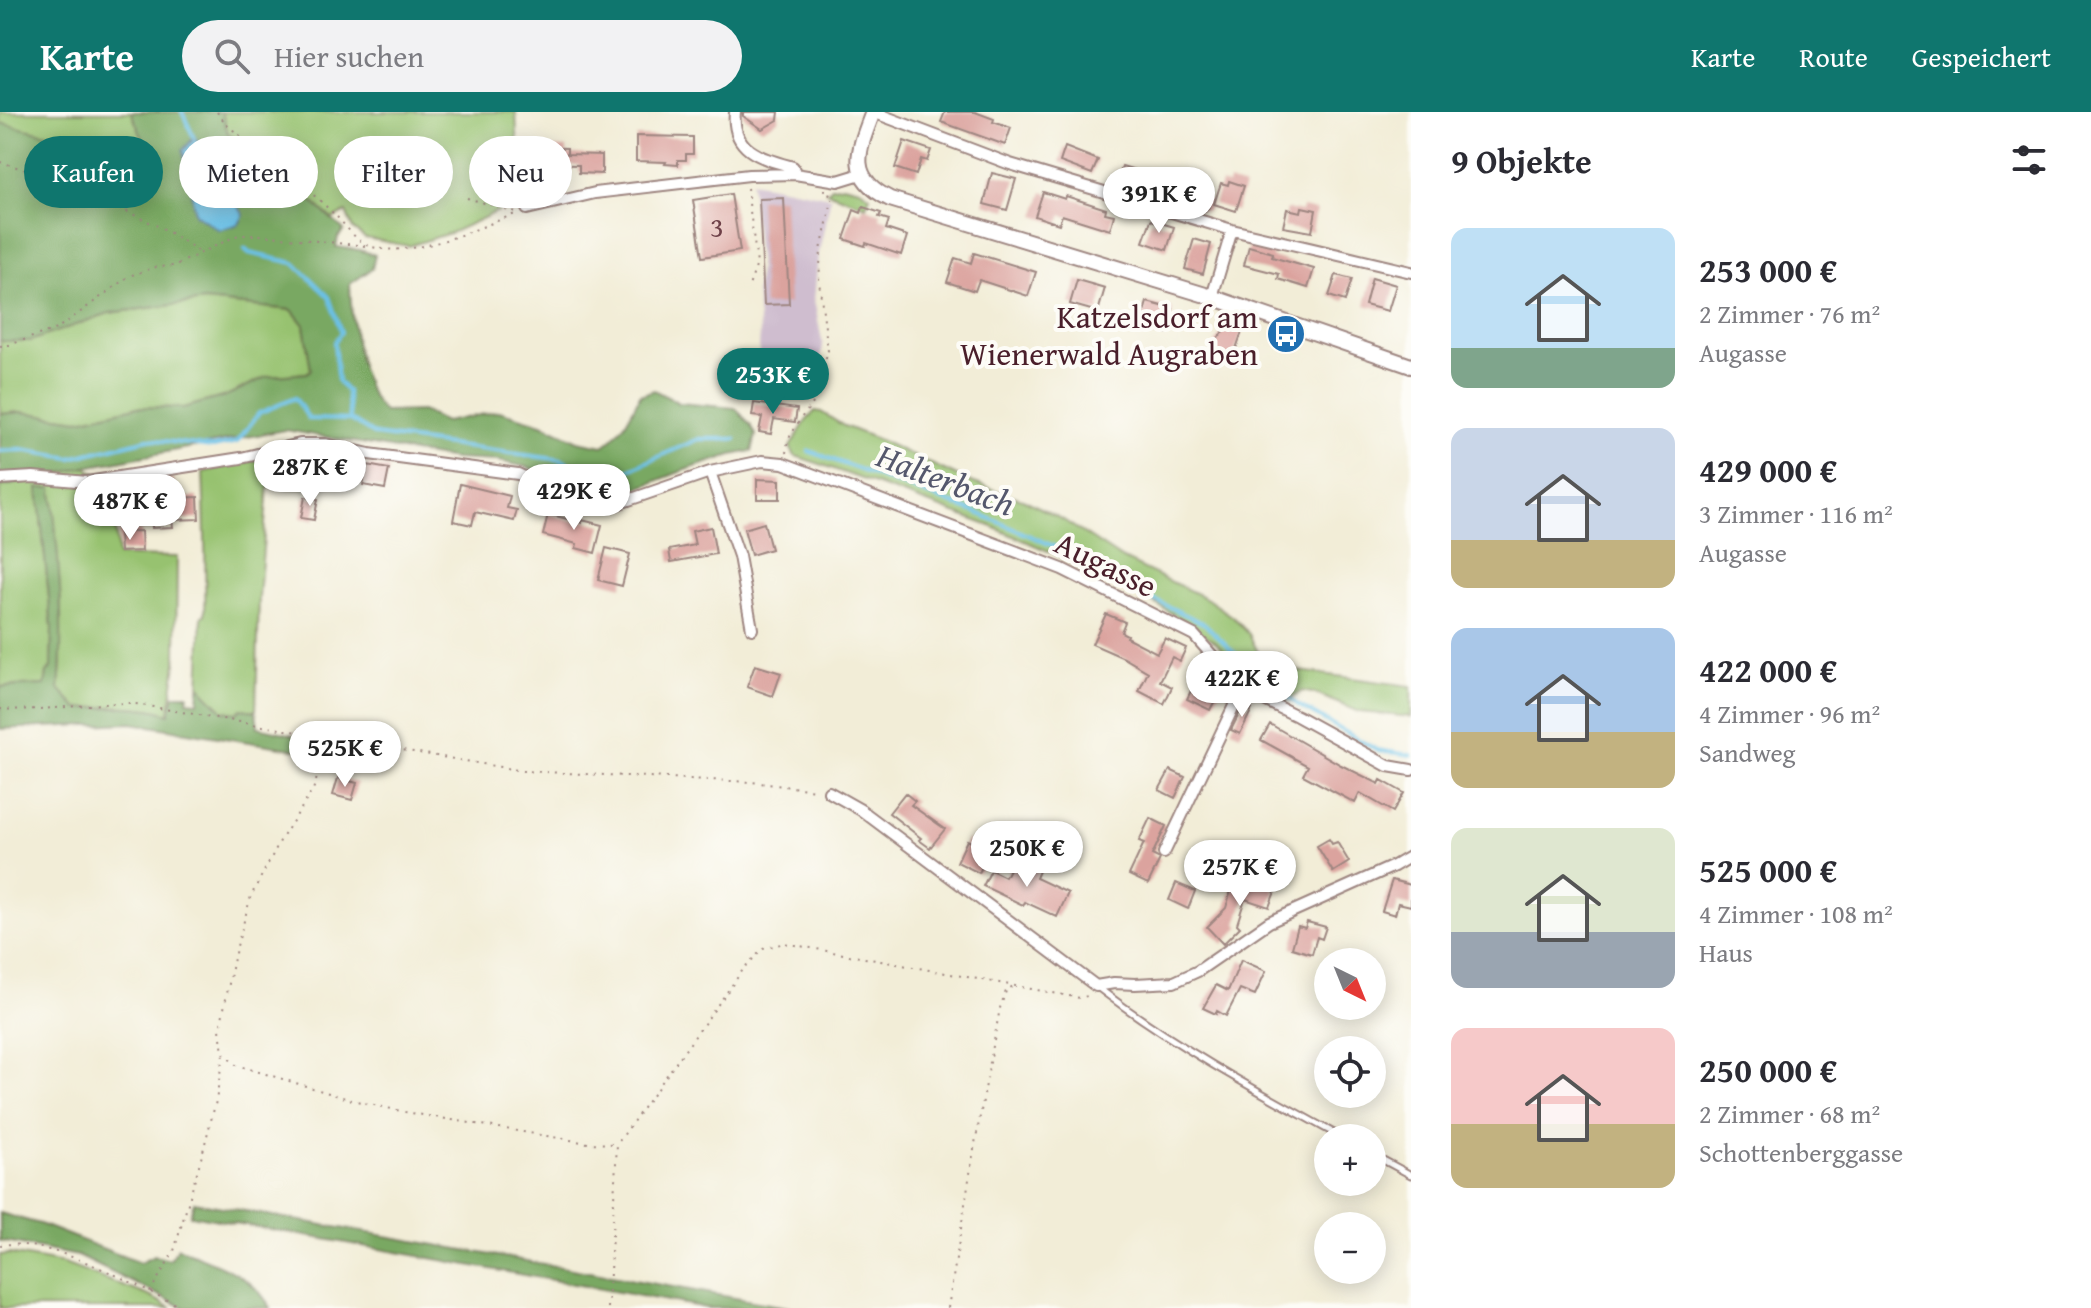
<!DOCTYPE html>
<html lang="de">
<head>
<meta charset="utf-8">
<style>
  body { margin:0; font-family:"Gentium Book Plus",serif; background:#f2f2f3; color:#2b2b33; height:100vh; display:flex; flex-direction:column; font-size:30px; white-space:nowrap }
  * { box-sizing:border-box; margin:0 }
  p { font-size:26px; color:#7c7c81 }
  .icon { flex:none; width:44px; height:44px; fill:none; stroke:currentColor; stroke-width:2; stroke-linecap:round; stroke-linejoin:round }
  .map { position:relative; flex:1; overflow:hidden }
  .details { display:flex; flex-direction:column; background:#fff; width:680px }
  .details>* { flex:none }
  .banner { position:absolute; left:24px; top:24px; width:760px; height:72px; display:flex; gap:16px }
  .needle { width:52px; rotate:137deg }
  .fabs { position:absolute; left:1314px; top:836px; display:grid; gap:16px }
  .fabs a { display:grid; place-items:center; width:72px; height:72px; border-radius:50%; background:#fff; box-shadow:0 4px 20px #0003; font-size:40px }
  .price { position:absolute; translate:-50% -68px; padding:0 18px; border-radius:28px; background:#fff; color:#222; font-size:26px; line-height:52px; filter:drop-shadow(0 2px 4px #0008) }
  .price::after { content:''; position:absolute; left:50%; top:48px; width:24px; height:18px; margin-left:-12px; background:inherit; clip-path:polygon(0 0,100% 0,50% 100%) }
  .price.active { background:#0f766e; color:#fff }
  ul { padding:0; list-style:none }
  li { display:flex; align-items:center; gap:24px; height:200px; padding:0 40px }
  li span { display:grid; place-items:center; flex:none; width:224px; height:160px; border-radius:16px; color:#555 }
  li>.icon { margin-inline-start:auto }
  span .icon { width:96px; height:96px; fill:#fffc; stroke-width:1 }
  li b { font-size:34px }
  h2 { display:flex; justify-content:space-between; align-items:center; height:96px; padding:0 40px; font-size:34px }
  .chip { padding:0 28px; border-radius:36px; background:#fff; box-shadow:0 4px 20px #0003; font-size:28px; line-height:72px }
  .chip.active { background:#0f766e; color:#fff }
  header { display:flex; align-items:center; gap:48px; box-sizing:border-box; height:112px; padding:0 40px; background:#0f766e; color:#fff }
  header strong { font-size:38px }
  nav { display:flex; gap:44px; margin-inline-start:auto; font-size:28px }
  .search { width:560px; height:72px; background:#f2f2f3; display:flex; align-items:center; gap:20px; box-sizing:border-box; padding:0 28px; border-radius:44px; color:#7c7c81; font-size:30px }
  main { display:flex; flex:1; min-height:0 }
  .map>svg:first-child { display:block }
</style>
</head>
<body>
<header>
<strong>Karte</strong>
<div class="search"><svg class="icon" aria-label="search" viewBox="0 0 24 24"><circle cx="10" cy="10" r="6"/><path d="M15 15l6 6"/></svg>Hier suchen</div>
<nav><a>Karte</a><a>Route</a><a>Gespeichert</a></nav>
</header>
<main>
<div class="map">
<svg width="1411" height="1196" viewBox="0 0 1411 1196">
  <rect width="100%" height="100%" fill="#fdfcf7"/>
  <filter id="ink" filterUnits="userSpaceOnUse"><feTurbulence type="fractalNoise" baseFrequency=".0125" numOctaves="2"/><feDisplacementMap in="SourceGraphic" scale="16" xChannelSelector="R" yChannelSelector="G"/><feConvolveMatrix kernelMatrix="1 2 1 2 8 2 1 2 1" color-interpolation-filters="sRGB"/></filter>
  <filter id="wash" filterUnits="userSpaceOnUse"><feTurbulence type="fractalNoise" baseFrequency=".006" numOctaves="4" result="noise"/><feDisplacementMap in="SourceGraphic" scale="32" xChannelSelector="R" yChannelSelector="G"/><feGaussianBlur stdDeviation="1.8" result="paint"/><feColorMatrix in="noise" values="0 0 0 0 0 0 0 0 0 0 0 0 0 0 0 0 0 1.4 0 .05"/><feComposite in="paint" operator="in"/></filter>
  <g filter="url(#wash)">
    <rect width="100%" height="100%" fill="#f2edd7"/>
    <path fill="#cfbdcf" d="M751,70L831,85L818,144L814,188L823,234L818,259L758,256L760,219L756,178L759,156Z"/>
    <path fill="#97c26f" stroke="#70704d" stroke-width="2" d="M0,0H131L153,49L157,65L152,71L143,75L132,70L120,59L61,24L33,20L0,11Z
      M222,0H516L520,84L518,90L453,120L409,134L365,126L353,117L346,100L332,107L261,44L228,22Z
      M843,73L860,77L870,84L866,94L827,80L832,75Z
      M205,189L292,198L304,213L311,258L306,261L266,265L226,284L183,296L136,295L79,308L21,300L0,302V229H30L109,201Z
      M815,299L821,300L844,314L877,327L968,369L1025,388L1062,407L1121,446L1206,486L1232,504L1249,522L1259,542L1277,556L1411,574V605L1359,600L1316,582L1302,579L1287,589L1265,580L1235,554L1217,531L1186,510L1144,485L1100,467L1057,443L993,415L820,352L795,344L790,335L806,309Z
      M309,336L304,377L268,375L259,486L256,599L241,597L237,601L223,599L205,581L202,576L199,577L202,504L205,503C206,455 205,408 203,360Z
      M86,355L111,371L118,444L177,445L176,551L169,602C139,592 109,594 78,597L59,577L61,551V491L51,376L38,377L52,516L51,556L47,561L45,573L0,575V375Z
      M10,1142L64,1152L147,1183L172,1196H0V1143Z"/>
    <path fill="#79a862" stroke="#626446" stroke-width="2" d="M131,0H222L228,22L261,44L344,118L338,125L336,135L360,138L375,143L372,157L350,172C351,205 358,276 384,300L422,299L445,310L499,299L542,312L578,329L603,334C623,320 630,304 640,283L654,278L679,291L735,296L750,312L756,323L752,339L732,343L685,358L620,383L599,381L527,355L498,349L454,347L285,318L86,355L0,375V302L21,300L79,308L136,295L183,296L226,284L266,265L306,261L311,258L304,213L292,198L205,189L109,201L30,229H0V11L90,32L106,44L132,70L143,75L152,71L157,65L153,49Z
      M38,376H52C58,443 65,510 59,577L78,597C109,595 139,592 169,602L174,583H188L187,589L198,590L199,577L202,575L205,581L223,599L237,601L241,597L256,599L258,615L321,629L317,641L131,611L0,617V575L45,573L47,561L51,556L52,516Z
      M194,1090L792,1196H707L190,1103Z
      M0,1101L40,1112L140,1151L154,1144L170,1148L178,1136C211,1151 254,1161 270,1196H185L78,1144L0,1129Z"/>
    <path fill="#6ac1e7" stroke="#5a7089" stroke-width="2" d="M194,26L206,36L223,71L244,103L239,112L219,118L195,102L183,38Z"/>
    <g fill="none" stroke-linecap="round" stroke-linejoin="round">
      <path stroke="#6ac1e7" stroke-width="4" d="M182,0L194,26
        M245,137L249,141L294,151L329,185L341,220L334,231L338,270L347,279L350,307
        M0,339L21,338L71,346L148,327L213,335L237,330L259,301L295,286L309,307L351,308L375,323L562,348L592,365L610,366L699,327H736
        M809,339L980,402L1065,439
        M1086,449L1146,484L1205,512L1246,552L1298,593L1377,638L1411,643"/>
    </g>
    <g id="blocks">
      <path fill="#dba39e" d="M743,0H779L778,8L762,17L743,4Z
        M945,0H975L994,7L993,10L1011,16L1005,33L941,10Z
        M636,24L693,25V42H686V48H678V53L665,52L666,50L636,49Z
        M904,29L931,38L927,49L921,47L916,63L895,56Z
        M537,32V35L567,36V42L602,43V62L579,61V53L538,52L539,57L522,59L520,33Z
        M1065,35L1098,48L1092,62L1060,50Z
        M1122,54L1165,67L1166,65L1179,68L1176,78L1211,88L1208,97L1206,99L1186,93V91L1117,74Z
        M992,61L1016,67L1007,98L984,92Z
        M1229,69L1244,74L1236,99L1214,92L1221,71L1228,73Z
        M1043,80L1065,87L1066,84L1106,97L1105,101L1114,103L1110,118L1062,103L1059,112L1035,104Z
        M731,82L740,139L702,145L693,88Z
        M784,86L789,192L764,193L759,87Z
        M863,95L881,101L879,105L889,108L886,117L907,124L901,143L866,131L865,134L844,127L854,98L861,101Z
        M1302,95L1316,98L1312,120L1283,115L1287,97L1301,100Z
        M1151,108L1174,115L1167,138L1143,130Z
        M1194,127L1211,132L1203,162L1185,157Z
        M1249,134L1273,141L1272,145L1314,157L1308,176L1278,167L1279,162L1244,153Z
        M974,141L1036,160L1028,184L979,168L975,179L947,170L955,146L971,151Z
        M1336,163L1352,167L1345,189L1329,184Z
        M1372,166L1396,173L1388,199L1365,193Z
        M1077,168L1105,176L1098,200L1070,192Z
        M1147,190L1173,197L1166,221L1140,214Z
        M1230,210L1244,214L1232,248L1212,241L1216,229Z
        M754,291L797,297L795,310L774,307L771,322L759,320L762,305L752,304Z
        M367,353L389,357L385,377L363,373Z
        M160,367H174L175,386L198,385L199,407L172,408L173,415L152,416L151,392L162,391Z
        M757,367L780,368V387H757Z
        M460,372L510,384L507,396L517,398L514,409L475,400L472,413L453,409Z
        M305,385L318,387L314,408L301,406Z
        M548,402L582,411V408L602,413L595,441L576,436L577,432L543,423Z
        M764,411L771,437L751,443L744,417Z
        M711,415L716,442L671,450L669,438L695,433L692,419Z
        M141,419L142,439L120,440L119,420Z
        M606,436L630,442L622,474L598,468Z
        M1106,502L1125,510L1121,520L1127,523L1126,525L1157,541L1165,526L1186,536L1180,549L1172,545L1160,569L1172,575L1164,592L1139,579L1148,560L1124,546L1092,532Z
        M755,553L781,561L773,584L747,575Z
        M1198,564L1222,575L1210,598L1187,587Z
        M1244,592L1252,597L1240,622L1231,618Z
        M1270,612L1341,653L1379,672L1381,668L1404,681L1393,700L1360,681L1355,691L1303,663L1308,654L1261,628Z
        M1170,658L1185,665L1175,686L1159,678Z
        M338,666L357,671L352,688L333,683Z
        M905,681L915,689L911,693L945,717L930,736L919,728L921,726L889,701Z
        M1150,706L1166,714L1152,743L1160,747L1148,772L1129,763L1144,731L1139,729Z
        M1329,727L1332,732L1337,730L1349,750L1333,760L1317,734Z
        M967,728L990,738L979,761L957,750Z
        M1012,751L1023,756L1025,752L1039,759L1036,766L1068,781L1057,805L1025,790L1023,793L983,774L991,758L1005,765Z
        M1247,767L1276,777L1269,795L1245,787L1237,812L1240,815L1223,832L1207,815L1226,796L1232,775L1242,779Z
        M1392,768L1411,773V794L1398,791L1395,803L1382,799Z
        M1176,771L1195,779L1188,797L1169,788Z
        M1307,810L1326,815L1322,827L1317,825L1312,842L1292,836L1298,814L1305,816Z
        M1241,848L1266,859L1255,883L1240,877L1226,904L1217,899L1216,902L1203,896L1216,873L1228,879Z"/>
    </g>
  </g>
  <g filter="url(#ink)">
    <use href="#blocks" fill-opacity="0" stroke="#9e8681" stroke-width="2"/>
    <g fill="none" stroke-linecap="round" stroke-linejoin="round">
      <defs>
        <path id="service" d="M1096,874C1172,933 1259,980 1343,1026
          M1372,1042L1411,1063"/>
        <path id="minor" d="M735,0C731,39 761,46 793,55L795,62
          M873,0L1010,52L1232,118L1411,160
          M527,97L595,81L749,63L795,62L838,69L861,62
          M1212,185L1232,118
          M710,360L739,444L752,517
          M0,367L33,365L87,370L241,346L300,332H325L369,342L518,362L574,388L598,395L620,391L710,360L762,349L783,351L1062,457L1194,523L1242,577L1297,604L1388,654L1411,658
          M829,680L861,698L1096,874L1114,871L1135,872L1174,870L1198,859L1269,810L1394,754L1411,744
          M1164,741L1242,577"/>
        <path id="tertiary" d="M873,0C858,39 846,65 890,87L1212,185L1411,254"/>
      </defs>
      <use href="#service" stroke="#9e8681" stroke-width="9"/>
      <use href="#minor" stroke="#9e8681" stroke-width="14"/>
      <use href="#tertiary" stroke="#9e8681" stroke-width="18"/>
      <path stroke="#9e8681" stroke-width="2" stroke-dasharray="2 6" stroke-linecap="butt" d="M217,0L228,14C264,43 304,72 337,105C346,114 358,131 369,134C413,148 476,116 518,101
        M0,50L60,68L164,117L200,140
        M747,76L757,152L749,174
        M467,86L516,100
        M0,234L9,233L56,217L71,207L129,164L156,155L174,154L238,123H261L366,134
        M786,341L788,328L801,306L814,290L828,239L819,169L821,138L833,84L825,81V77
        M0,597C44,600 86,591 130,591L523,659L751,670L816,678
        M329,629L313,678L280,729L251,784L235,841L220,917L223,941L236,953L352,988L405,1000L588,1031L615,1032
        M0,1133C53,1126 135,1173 183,1196
        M150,1180L174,1139L202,1043L216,989L223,942
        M608,1196L617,1032L745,855L763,837L784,831L1080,886L1087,884
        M948,1196L974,1037L1000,896L1006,879L1013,874"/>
      <use href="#service" stroke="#fff" stroke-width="5"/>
      <use href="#minor" stroke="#fff" stroke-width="10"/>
      <use href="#tertiary" stroke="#fff" stroke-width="14"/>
    </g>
  </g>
  <defs>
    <symbol id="bus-disc" viewBox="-11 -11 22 22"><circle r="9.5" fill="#1f6fb2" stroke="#fdfcf7"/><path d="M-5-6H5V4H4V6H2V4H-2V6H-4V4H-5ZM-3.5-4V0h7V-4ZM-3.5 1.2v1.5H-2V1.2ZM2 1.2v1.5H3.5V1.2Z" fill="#fff"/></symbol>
  </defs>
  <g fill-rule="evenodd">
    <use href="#bus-disc" x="1264" y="200" width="44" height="44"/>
  </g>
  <g text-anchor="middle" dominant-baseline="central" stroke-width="8" stroke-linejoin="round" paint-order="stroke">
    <g font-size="28" fill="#6e4048">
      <text x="717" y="114">3</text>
    </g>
    <g font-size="32" fill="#4a1f2b" stroke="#fdfcf7" text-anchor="end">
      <text x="1258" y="204">Katzelsdorf am<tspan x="1258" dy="37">Wienerwald Augraben</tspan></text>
    </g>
    <g font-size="32" fill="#4a1f2b" stroke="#fdfcf7">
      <text transform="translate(1106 452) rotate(26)">Augasse</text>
    </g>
    <g font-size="34" font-style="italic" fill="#55586d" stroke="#fdfcf7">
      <text transform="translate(946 367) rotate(21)">Halterbach</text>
    </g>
  </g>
</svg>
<div class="fabs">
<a><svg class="needle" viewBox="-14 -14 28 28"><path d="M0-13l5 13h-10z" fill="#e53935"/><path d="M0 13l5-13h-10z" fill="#7c7c81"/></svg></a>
<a><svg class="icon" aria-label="locate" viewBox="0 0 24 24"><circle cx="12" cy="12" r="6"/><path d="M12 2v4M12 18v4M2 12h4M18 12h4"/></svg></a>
<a>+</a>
<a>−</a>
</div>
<b class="price" style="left:1159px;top:123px">391K €</b>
<b class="price active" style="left:773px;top:304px">253K €</b>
<b class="price" style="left:310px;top:396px">287K €</b>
<b class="price" style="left:574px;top:420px">429K €</b>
<b class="price" style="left:130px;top:430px">487K €</b>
<b class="price" style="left:1242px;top:607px">422K €</b>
<b class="price" style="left:345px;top:677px">525K €</b>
<b class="price" style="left:1027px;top:777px">250K €</b>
<b class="price" style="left:1240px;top:796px">257K €</b>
<div class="banner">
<a class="chip active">Kaufen</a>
<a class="chip">Mieten</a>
<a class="chip">Filter</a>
<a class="chip">Neu</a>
</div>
</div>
<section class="details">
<h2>9 Objekte<svg class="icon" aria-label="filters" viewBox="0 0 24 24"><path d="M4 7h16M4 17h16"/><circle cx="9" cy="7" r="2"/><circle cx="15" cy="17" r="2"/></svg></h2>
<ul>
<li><span style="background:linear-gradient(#bfe0f5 75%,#7fa58c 0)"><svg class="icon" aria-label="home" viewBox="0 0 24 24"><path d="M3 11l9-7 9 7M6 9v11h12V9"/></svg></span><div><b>253 000 €</b><p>2 Zimmer · 76 m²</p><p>Augasse</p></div></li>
<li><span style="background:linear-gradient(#c9d6e8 70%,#c2b280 0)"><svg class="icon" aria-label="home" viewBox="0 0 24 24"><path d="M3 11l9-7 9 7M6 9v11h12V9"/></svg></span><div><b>429 000 €</b><p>3 Zimmer · 116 m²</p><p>Augasse</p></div></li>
<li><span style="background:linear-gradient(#a9c7e8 65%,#c2b280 0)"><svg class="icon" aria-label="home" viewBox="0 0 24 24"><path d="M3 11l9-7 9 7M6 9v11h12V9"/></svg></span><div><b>422 000 €</b><p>4 Zimmer · 96 m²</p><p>Sandweg</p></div></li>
<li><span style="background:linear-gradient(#dfe7d0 65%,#9aa5b1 0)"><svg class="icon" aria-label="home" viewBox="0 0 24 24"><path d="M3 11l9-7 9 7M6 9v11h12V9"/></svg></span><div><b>525 000 €</b><p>4 Zimmer · 108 m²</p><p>Haus</p></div></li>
<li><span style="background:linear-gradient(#f6c9c9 60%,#c2b280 0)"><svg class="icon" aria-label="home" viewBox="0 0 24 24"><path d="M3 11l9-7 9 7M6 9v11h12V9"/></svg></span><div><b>250 000 €</b><p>2 Zimmer · 68 m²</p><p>Schottenberggasse</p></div></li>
</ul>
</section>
</main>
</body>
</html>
